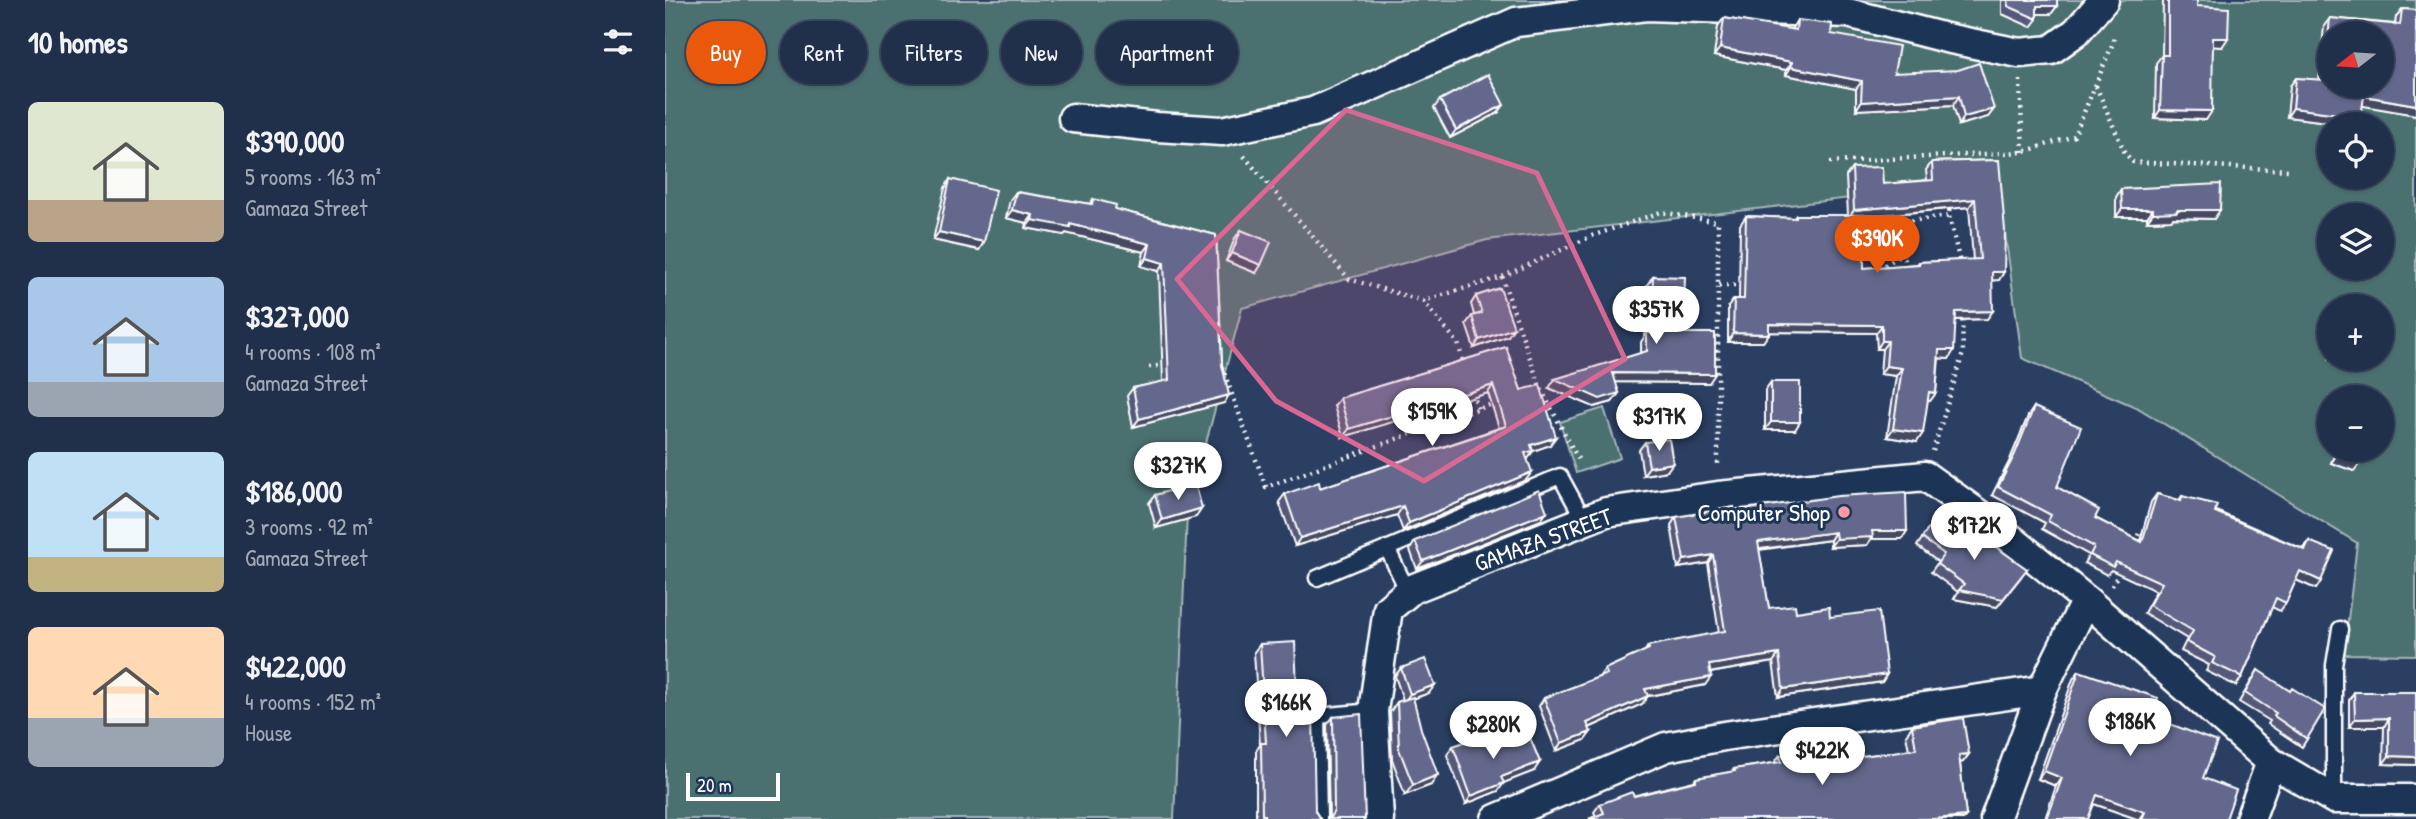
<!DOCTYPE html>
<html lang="en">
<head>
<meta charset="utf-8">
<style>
  body { margin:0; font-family:"Patrick Hand",sans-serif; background:#283751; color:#f1f3f6; height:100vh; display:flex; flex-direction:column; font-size:26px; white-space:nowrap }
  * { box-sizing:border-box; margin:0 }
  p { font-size:23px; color:#a2a9b5 }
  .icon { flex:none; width:38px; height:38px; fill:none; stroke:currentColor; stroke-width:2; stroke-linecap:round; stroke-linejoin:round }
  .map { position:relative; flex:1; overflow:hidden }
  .sheet { display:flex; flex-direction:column; background:#202f4a; width:665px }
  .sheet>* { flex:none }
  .guide { position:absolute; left:21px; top:21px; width:665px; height:63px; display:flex; gap:14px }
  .needle { width:46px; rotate:253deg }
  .controls { position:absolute; left:1652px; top:21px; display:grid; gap:14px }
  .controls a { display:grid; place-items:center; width:77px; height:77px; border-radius:50%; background:#202f4a; box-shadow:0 2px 5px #0004,0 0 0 2px #3d4a62; font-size:35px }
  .scale { position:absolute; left:21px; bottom:18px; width:94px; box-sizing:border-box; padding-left:7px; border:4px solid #fff; border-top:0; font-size:19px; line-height:24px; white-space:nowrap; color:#fff; -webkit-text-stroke:5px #1d3557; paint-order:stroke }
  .price { position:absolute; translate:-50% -60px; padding:0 16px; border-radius:24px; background:#fff; color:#222; font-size:23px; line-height:46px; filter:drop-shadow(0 2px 4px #0008) }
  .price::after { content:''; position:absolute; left:50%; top:42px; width:21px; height:16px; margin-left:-10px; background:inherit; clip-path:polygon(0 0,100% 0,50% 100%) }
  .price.active { background:#ea580c; color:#fff }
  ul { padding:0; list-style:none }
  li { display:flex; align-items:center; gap:21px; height:175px; padding:0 28px }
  li span { display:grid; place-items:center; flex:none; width:196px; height:140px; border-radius:10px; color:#555 }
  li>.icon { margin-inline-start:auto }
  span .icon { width:84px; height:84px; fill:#fffc; stroke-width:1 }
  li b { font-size:30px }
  h2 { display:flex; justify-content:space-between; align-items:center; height:84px; padding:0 28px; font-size:30px }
  .chip { padding:0 24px; border-radius:32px; background:#202f4a; box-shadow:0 2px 5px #0004,0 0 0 2px #3d4a62; font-size:24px; line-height:63px }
  .chip.active { background:#ea580c; color:#fff }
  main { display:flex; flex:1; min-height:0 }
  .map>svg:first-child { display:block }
</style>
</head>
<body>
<main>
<section class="sheet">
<h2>10 homes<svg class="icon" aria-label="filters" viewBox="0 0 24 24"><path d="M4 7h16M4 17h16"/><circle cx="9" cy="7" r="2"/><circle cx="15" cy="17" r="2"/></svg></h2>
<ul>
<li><span style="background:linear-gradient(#dfe7d0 70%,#b9a48a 0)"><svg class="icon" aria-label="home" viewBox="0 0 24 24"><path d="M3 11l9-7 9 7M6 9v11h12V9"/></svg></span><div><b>$390,000</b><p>5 rooms · 163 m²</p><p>Gamaza Street</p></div></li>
<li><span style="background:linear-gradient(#a9c7e8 75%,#9aa5b1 0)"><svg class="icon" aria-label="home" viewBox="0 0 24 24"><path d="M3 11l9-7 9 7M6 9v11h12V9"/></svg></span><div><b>$327,000</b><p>4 rooms · 108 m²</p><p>Gamaza Street</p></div></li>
<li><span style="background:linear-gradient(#bfe0f5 75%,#c2b280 0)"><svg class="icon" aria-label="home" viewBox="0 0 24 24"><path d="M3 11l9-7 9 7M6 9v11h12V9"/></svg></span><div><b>$186,000</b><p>3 rooms · 92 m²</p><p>Gamaza Street</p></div></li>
<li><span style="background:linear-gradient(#ffd9b3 65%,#9aa5b1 0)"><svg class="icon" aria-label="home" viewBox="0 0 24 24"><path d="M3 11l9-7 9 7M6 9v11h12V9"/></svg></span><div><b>$422,000</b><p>4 rooms · 152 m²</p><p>House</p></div></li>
</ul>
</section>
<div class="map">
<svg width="1751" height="819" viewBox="0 0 1751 819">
  <rect width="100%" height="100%" fill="#2b3f62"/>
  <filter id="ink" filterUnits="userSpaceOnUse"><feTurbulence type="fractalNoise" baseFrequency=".0143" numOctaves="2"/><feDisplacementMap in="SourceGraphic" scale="14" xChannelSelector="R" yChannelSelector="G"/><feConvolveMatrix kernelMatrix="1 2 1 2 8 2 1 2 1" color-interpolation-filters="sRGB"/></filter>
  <g filter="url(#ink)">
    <path fill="#4c6f70" stroke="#a6b7b8" stroke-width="2" fill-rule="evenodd" d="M0,0H1751V655L1679,654L1692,543L1473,408L1357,358L1333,181L822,240L577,308L522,514L509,819H0ZM1664,33H1717V86H1664ZM1664,124H1717V177H1664ZM1664,215H1717V268H1664ZM1664,306H1717V359H1664ZM1664,397H1717V450H1664Z
      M939,408L955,458L911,473L895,422Z"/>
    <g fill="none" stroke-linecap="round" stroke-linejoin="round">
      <defs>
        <path id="service" d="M722,548L743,592
          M652,578L895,476L919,520
          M1669,799V665L1675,629
          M654,819L652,716L708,711"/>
        <path id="minor" d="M408,118L492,127L557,131L648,112L851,22L981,6L1183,13L1281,38L1354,53L1386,50L1411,32L1439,0
          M714,819L708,711L723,609L747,589L941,512L1053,496L1260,476L1334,529L1421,600L1606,762L1669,799H1751
          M831,819L1001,747L1059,736L1377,690
          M1330,819L1377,690L1421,600
          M1585,819L1606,762"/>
      </defs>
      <use href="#service" stroke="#fff" stroke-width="19"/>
      <use href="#minor" stroke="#fff" stroke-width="33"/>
      <path stroke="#fff" stroke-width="4.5" stroke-dasharray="2 5" stroke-linecap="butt" d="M1355,80L1358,152
        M1431,86L1460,153L1468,162L1624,170
        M579,156L684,279L758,301L837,277L927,236L996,212L1053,222V467
        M1165,162L1358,152L1409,136L1448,43L1449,36
        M1285,203L1284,216L1295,263
        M1225,223L1284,216
        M1214,269L1239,253L1241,270
        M837,277L875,387L913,459
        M1054,285H1077
        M758,301L793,343L799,365
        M484,367L501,365
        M557,367L601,487L830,403
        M808,393L813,409
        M1268,451L1298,353L1297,314
        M1470,542L1475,531L1482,533
        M1447,586L1456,569"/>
      <use href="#service" stroke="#1d3557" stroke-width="14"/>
      <use href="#minor" stroke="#1d3557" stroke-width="28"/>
    </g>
    <path fill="#555978" stroke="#fff" stroke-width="2" fill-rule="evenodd" d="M1337,0H1392V6L1386,14H1372V19L1366,27L1337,14Z
      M1499,0H1532V6L1557,47L1548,46L1541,120L1490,118L1491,63L1497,55L1498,2Z
      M1737,9L1751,10V115L1697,105L1696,117L1690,124H1679L1622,117L1625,86L1631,78L1654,80L1659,26L1665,18L1730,24L1731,17Z
      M1059,18L1126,30L1132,20L1166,34L1229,73L1329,109L1323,117L1294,125L1288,105L1191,110V89L1121,75V70L1049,56L1053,26Z
      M775,100L833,113L785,138L769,108Z
      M1334,160V280H1327L1322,319L1291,320L1284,359L1274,358L1271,393L1265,401L1263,400L1252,442L1222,437L1231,376L1215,374L1217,349H1212L1211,333L1104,332L1098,342H1063V307L1069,299H1074L1075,225L1081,216L1129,218L1131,215H1183L1181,176L1187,168L1218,184L1262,180L1261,170L1267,162ZM1304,207L1308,260L1254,262L1252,264L1199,268V217Z
      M285,179L319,242L314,250L268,240L280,188Z
      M1456,189L1549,219L1508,218L1506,220L1482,221V217H1451V197Z
      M351,192L425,204L428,199L450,209L551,235L559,403L468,427L462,396L468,388L498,382L494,271L476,266L479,252L401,233L399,235L361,228L362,223L341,218L345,200Z
      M576,230L591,273L561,261L570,238Z
      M988,276L1044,383L950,382L954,393L947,402L929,407L884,388L976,353V342L980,336L982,285Z
      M811,296L843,336L809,348L801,324L807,316L809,315L806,304Z
      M841,347L856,390L885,445L868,451L862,459L861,480L738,531L732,515L630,546L614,502L620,494L655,488L834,428L823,393L678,437L669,406L675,398Z
      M1106,382L1130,430H1100V390Z
      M1369,407L1392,487L1430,518L1475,541L1486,502L1492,494L1514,500L1517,496L1638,549L1644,541L1656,581L1651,589L1631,580L1621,603L1615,611L1607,607L1577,677L1571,686L1541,671L1544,665L1516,651L1522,639L1479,613L1491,591L1446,570L1442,575L1419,563L1424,555L1377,529L1380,523L1327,495L1344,462L1363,416Z
      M980,442L1002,471L978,475L974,450Z
      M1671,450H1700L1689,471L1666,463Z
      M490,495L537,508L531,517L491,528L484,503Z
      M1069,511L1237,539H1206L1202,545L1165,547V540L1094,550L1104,608L1165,617L1222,674L1217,682L1113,697L1108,662L1045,673L1040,685L983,696L977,704L924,728L920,740L891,751L874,706L879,698L934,677L940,669L980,651L983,646L1054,633L1043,563L1013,568L1006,525L1011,517Z
      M1271,518L1356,577L1332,607L1289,599L1293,592L1266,572L1273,562L1252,546Z
      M876,520L752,569L745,550L750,541Z
      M595,644L632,689L637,712L650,811L655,819H591V751L595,745L589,652Z
      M736,668L764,693L748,699L766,785L740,795L727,759L725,712L732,702L738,700L730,676Z
      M1593,670L1642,739L1637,747L1603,724L1605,721L1574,702Z
      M1414,671L1487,717L1538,778L1561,819H1472L1429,804L1423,819H1380L1391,786L1373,779L1408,679Z
      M1689,692H1751V765L1718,764L1719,727H1684V700Z
      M668,717L700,819H664L662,725Z
      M1247,726L1304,754L1298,762L1295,763L1301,816L1298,819H924L931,816L929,812L935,804L1029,781L1031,778L1067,772L1069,769L1109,763L1115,755L1151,762L1244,750L1241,735Z
      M788,746L826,749L869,771L838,783L833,791L801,804L782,755Z"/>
    <path fill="#454862" stroke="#fff" stroke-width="2" d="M1372,6H1392L1386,14H1366Z
      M1548,38H1563L1557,47L1542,46Z
      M1055,48L1127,62L1121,70L1049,56Z
      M1126,67L1197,81L1191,89L1121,75Z
      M1294,96L1288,105L1191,110L1196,102Z
      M1699,96L1751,105V115L1693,105Z
      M839,105L833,113L785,138L791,130Z
      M1628,108L1696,117L1690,124H1679L1622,117Z
      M1329,109L1323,117L1294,125L1299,117Z
      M1495,110L1547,111L1541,120L1490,118Z
      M1310,199L1304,207L1183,218L1189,210Z
      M1457,209H1488L1482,217H1451Z
      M347,210L368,215L362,223L341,218Z
      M1512,210H1555L1549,219L1508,218L1506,220L1482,221L1488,213Z
      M367,220L405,224L485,244L479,252L401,233L399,235L361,228Z
      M274,232L319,242L314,250L268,240Z
      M567,253L596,265L591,273L561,261Z
      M482,258L499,263L494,271L476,266Z
      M1327,272H1339L1334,280L1321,281Z
      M1328,311L1322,319L1286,320L1291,312Z
      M1104,324L1217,325L1211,333L1098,332Z
      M849,328L843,336L809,348L814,340Z
      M1068,333L1104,334L1098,342H1063Z
      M1217,341H1223L1217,349H1212Z
      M1274,350H1289L1284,359L1269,358Z
      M1221,366L1237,368L1231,376L1215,374Z
      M948,373L1050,374L1044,383L942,382Z
      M890,379L954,393L947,402L929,407L884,388Z
      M828,385L823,393L678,437L684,429Z
      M1264,392L1271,393L1265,401L1258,400Z
      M564,395L559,403L468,427L474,419Z
      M1106,422H1135L1130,430H1100Z
      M1228,429L1258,433L1252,442L1222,437Z
      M891,437L885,445L868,451L863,459L854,462L866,445Z
      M1672,455L1695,463L1689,471L1666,463Z
      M1008,463L1002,471L978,475L984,467Z
      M867,472L861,480L738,531L744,523Z
      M738,506L732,515L630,546L635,538Z
      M537,508L531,517L491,528L497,520Z
      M882,512L876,520L752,569L758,561Z
      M1207,531H1242L1237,539H1206L1202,545L1165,547L1171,539Z
      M1170,532L1165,540L1087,550L1093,542Z
      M1048,555L1043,563L1013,568L1019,560Z
      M1362,569L1332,607L1289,599L1294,590Z
      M1635,571L1656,581L1651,589L1629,579Z
      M1114,654L1108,662L1038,674L1044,665Z
      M1222,674L1217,682L1113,697L1118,689Z
      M1046,677L1040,685L974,698L980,689Z
      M770,685L764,693L739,702L745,694Z
      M983,696L977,704L917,731L922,723Z
      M1724,718L1719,727H1684L1690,719Z
      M926,732L920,740L891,751L896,743Z
      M1304,754L1298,762L1289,764L1294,755Z
      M1724,756L1751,757V765L1718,764Z
      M875,762L869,771L831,786L836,777Z
      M1379,771L1397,778L1391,786L1373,779Z
      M773,775L766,785L740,795L748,785Z
      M839,783L833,791L801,804L806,796Z
      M1432,795L1480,812L1475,819H1472L1426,803Z
      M1301,816L1298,819H1269Z"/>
    <path fill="#63678c" stroke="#fff" stroke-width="2" fill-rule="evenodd" d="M1343,0H1392V6H1372V19L1343,6Z
      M1503,0H1532V6L1564,8L1563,38H1548L1547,111L1495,110L1497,55H1503Z
      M1737,9L1751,10V105L1699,96L1696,117L1628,108L1631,78L1659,80L1665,18L1735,25ZM1664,33H1717V86H1664Z
      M1059,18L1131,30L1132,20L1167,24L1166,34L1234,46L1229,73L1293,70L1314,63L1329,109L1299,117L1294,96L1196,102L1197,81L1126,67L1127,62L1055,48Z
      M823,74L839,105L791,130L775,100Z
      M1334,160L1340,231L1339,272H1327L1328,311L1291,312L1289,350H1274L1271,393L1264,392L1258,433L1228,429L1237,368L1221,366L1223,341H1217V325L1104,324V334L1068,333L1069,299H1079L1081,216L1131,218V215H1199V268L1254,264V262L1315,259L1310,199L1189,210L1187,168L1217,167L1218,184L1268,180L1267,162Z
      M285,179L331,190L319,242L274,232Z
      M1556,184L1555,210H1512V212L1488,213V209H1457L1456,189Z
      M351,192L427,204L428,199L451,205L450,209L551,235L557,365L564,395L474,419L468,388L504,380L499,263L482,258L485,244L405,224V227L367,220L368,215L347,210Z
      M576,230L606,242L596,265L567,253Z
      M988,276L1020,277L1018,333H1050V374L948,373L954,393L935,399L890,379L982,351V333H986Z
      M835,288L849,328L814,340L807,316L817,313L811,296Z
      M841,347L856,390L875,385L891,437L866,445L868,451L860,453L867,472L744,523L738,506L635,538L620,494L654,482L655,488L841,426L828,385L684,429L675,398Z
      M1106,382H1135V422H1106Z
      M1369,407L1416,427L1392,487L1434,510L1430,518L1477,542L1492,494L1516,501L1517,496L1552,505L1550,512L1640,550L1644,541L1669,551L1656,581L1635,571L1621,603L1611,598L1577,677L1547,663L1550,657L1522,642L1528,631L1484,605L1497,583L1451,562L1448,567L1425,555L1429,547L1383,521L1386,515L1333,487L1350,454Z
      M1004,439L1008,463L984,467L980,442Z
      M1674,450H1700L1695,463L1672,455Z
      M530,483L537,508L497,520L490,495Z
      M874,490L882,512L758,561L750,541Z
      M1241,492L1242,531H1207L1208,537L1171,539L1170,532L1093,542L1104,608L1130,605L1131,612L1164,607L1165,617L1214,611L1222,674L1118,689L1114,654L1044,665L1046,677L980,689L983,696L922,723L926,732L896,743L879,698L942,674L940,669L984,649L983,646L1060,631L1048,555L1019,560L1011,517L1069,507V511L1173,496Z
      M1271,518L1293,534L1297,528L1324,547L1327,544L1362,569L1338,599L1294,590L1299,584L1272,564L1279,554L1257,538Z
      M630,642L632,689H636L637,712H648L650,811L655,819H600V815H597L596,743H601L595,644Z
      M760,659L770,685L745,694L736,668Z
      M1593,670L1625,691L1627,688L1660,709L1642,739L1609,716L1611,713L1580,693Z
      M1414,671L1493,698L1487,717L1552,742L1538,778L1571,790L1561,819H1477L1480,812L1432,795L1423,819H1382L1397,778L1379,771Z
      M1689,692H1751V757L1724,756V718L1690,719Z
      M748,697L756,729L773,775L748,785L734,749L732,702Z
      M696,714L700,819H664L669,811L668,717Z
      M1298,718L1304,754L1294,755L1301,816L1269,819H924L939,813L935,804L967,792L969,796L1031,781V778L1070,771L1069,769L1116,762L1115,755L1150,750L1151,762L1251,749L1247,726Z
      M820,734L826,749L864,735L875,762L836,777L839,783L806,796L788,746Z"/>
  </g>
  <path fill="#d76994" fill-opacity="0.2" stroke="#d76994" stroke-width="5" stroke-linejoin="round" d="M681,110L872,173L960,359L759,481L611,401L512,279Z"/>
  <circle fill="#ff9aa2" stroke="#1d3557" stroke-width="2.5" cx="1179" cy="512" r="7"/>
  <g text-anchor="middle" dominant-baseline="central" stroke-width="6" stroke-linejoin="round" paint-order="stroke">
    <g font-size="24" fill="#fff" stroke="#1d3557" text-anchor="end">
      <text x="1165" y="512">Computer Shop</text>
    </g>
    <g font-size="24" fill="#fff" stroke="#1d3557">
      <text transform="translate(878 539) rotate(-20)">GAMAZA STREET</text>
    </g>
  </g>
</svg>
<div class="controls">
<a><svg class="needle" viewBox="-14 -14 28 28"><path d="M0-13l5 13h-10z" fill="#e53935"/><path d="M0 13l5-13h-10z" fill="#a2a9b5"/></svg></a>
<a><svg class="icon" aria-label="locate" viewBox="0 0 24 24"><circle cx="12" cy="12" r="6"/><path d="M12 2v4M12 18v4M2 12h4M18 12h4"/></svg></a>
<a><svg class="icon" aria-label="layers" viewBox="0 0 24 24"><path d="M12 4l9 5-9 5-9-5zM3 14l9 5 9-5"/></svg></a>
<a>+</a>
<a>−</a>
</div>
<div class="scale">20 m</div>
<b class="price active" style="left:1212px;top:275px">$390K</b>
<b class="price" style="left:991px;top:346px">$357K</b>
<b class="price" style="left:767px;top:448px">$159K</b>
<b class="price" style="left:994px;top:453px">$317K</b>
<b class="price" style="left:513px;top:502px">$327K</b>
<b class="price" style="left:1309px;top:562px">$172K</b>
<b class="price" style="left:621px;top:739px">$166K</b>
<b class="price" style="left:1465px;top:758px">$186K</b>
<b class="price" style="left:828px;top:761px">$280K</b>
<b class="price" style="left:1157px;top:787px">$422K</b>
<div class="guide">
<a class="chip active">Buy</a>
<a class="chip">Rent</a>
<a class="chip">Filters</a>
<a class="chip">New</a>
<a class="chip">Apartment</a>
</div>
</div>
</main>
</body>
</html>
